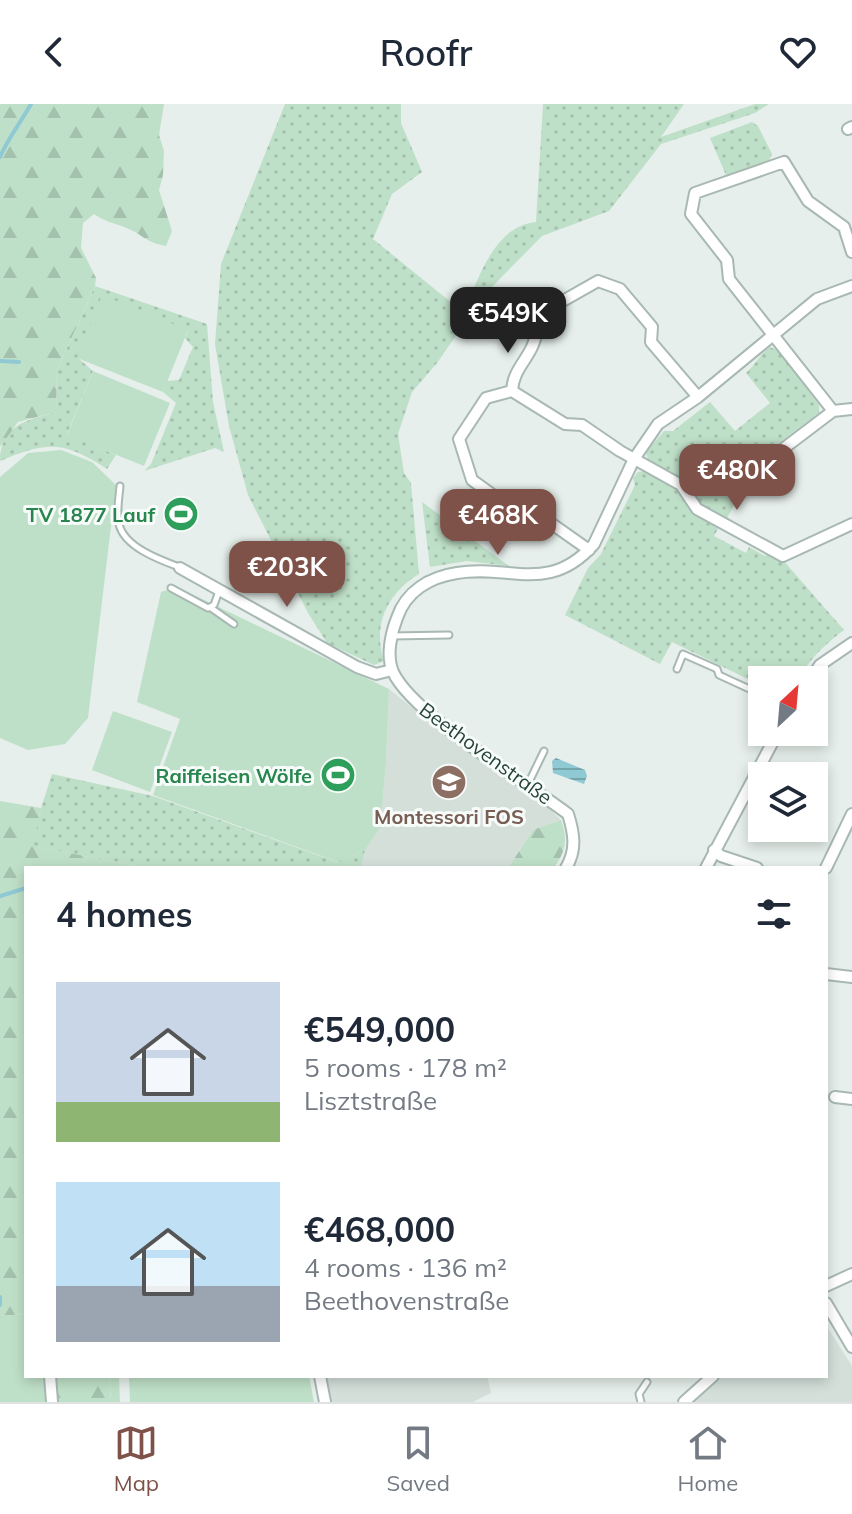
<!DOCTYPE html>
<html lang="en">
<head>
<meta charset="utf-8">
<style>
  body { margin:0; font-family:Mulish,sans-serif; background:#f2f2f3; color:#1f2937; height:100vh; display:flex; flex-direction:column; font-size:30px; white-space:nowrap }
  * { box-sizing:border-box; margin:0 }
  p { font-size:26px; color:#747a83 }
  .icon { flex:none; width:44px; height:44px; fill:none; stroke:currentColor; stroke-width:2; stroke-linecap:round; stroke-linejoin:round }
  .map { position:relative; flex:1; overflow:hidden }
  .details { position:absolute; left:24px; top:762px; width:804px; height:512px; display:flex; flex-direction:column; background:#fff; border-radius:0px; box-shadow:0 4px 12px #0003 }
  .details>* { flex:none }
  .needle { width:52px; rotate:26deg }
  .tools { position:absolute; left:748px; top:562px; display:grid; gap:16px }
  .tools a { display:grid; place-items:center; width:80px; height:80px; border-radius:0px; background:#fff; box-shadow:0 4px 12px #0003; font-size:40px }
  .price { position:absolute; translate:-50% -68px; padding:0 18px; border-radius:16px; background:#7f5249; color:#fff; font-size:26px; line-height:52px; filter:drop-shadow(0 2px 4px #0008) }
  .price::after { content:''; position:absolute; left:50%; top:48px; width:24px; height:18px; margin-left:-12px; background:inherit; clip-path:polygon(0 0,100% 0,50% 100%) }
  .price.on { background:#222; color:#fff }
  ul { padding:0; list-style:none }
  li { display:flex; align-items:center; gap:24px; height:200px; padding:0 32px }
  li span { display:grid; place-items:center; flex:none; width:224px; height:160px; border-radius:0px; color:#555 }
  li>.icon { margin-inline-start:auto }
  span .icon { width:96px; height:96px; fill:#fffc; stroke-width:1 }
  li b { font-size:34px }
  h2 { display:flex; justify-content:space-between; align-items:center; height:96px; padding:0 32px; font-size:34px }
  header { display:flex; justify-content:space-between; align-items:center; height:104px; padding:0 32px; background:#fff; font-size:36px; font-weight:600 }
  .menu { display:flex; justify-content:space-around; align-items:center; height:112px; border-top:2px solid #e0e1e3; background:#fff; font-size:22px; color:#747a83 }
  .menu a { display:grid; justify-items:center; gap:4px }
  .menu .on { color:#7f5249 }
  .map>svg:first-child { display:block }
</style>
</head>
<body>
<header><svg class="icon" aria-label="back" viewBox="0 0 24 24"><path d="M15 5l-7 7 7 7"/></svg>Roofr<svg class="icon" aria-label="heart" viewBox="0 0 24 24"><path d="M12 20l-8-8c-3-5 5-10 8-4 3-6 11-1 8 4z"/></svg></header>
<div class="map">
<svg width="852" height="1298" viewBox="0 0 852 1298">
  <defs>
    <pattern id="grass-dots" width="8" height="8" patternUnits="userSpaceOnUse" patternTransform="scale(2)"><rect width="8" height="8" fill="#bfe0c8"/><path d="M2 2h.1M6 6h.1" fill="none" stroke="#a4c1ad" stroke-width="1.8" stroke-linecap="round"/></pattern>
    <pattern id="forest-firs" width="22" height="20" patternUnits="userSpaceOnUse" patternTransform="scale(2)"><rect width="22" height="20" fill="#bfe0c8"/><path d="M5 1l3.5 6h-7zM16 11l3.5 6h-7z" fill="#a4c1ad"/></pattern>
    <pattern id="water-rules" width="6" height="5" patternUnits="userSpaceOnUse" patternTransform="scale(2)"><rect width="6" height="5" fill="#8ec9d4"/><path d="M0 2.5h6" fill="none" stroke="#74a5ad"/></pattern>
  </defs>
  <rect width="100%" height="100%" fill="#e6efeb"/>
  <path fill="#d4dfda" d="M389,585L441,627L540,696L561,716L533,726L508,764H361L365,746L380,723L386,660Z
    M826,1221L852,1262V1298H691L721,1272H826Z
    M326,1272H487L491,1289L473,1298H331Z"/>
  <path fill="url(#grass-dots)" d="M285,0H401V19L422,68L392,90L373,135L463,208C479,176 493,122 536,118L543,0H684L661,33L755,0H769L755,9L661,40L609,107L542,132L484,191L437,259L412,288L398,330L404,369L411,379L419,470C388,489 372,520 384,557L374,561L327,539L308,509L248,391L229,322L215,240L221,160Z
    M752,18L758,22L772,50L769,56L726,71L710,34Z
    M95,182L207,220L213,298L224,348L215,344L144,367L151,360L176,299L163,288L167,277L179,276L193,243L185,234L188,227L77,253L93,267L67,330L116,351L107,365C63,337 48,337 0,357C0,321 27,316 56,308L57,266Z
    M769,243L778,246L819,301V309L759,354L726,416L699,401L691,382L648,356L646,348L664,327H673L710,298L735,327L770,299L746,269C755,261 759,252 769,243Z
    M644,367L678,384L688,404L718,425L714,432L746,449L749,443L765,452L767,447L782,455L844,526C824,541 810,555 797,576H762V582L672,538L660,560L565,511L588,464L601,450L635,381L633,374L638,368Z
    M422,398L509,462L467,457L430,463Z
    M52,670L153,692L337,758L365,746L361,764H148L32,742L41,704Z"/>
  <path fill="url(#forest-firs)" d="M0,0H164L159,31L164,47L163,71L159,86L172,127L166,142C146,139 141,129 124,123C111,118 106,118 94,110L83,119L81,144L96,174L95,182L57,266L56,308L18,318L0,343Z
    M0,697L41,704L33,742L148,764H26V876L24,877L26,886V1210L0,1212Z
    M561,716C568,735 566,747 554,764H508L533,726Z
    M55,1272H109L111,1298H58Z"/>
  <path fill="#bfe0c8" d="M102,191L188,226L163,288L77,254Z
    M93,267L170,299L144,362L67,331Z
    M61,346L92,358L116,381L88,614L65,640L28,646L0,634V373L28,349Z
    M177,483L389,585L386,660L380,724L365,746L338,758L153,691L180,615L137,598L161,488Z
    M113,607L172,628L150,688L92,666Z
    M26,1210V1272H47L50,1298H0V1212Z
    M109,1272H119L120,1298H111Z
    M129,1272H309L314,1298H130Z"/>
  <path fill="url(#water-rules)" d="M556,654L585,666L587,672L584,680L553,669L552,657Z"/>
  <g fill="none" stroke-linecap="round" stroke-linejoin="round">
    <path stroke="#8ec9d4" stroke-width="4" d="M0,53C8,34 21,18 31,0
      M0,257L19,258
      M0,792L26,784
      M0,1193V1201"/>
    <defs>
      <path id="service" d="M120,382C119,394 116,408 119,420C124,443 160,456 179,463
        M171,484L208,504L214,501L219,487
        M211,504L234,520
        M391,532L449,531
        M677,565L683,550L717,565L719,571L756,588L757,595L762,598
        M528,680L544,647
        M641,1298L639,1290L647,1278"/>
      <path id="minor" d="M848,25L852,23
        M512,287L565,320L582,321L620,347L681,381L697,405L783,452L852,420
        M833,307L729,175L727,156L691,110L695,89L784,58L808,97L844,123L852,148
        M775,351L833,307L852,305
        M589,446L535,408L512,405L472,376L459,335L486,294L512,287C513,261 536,252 537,222L561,198L598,177L620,185L652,223L651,238L698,293
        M180,464L357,563L376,570L392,566
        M810,576L820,561L852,539
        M714,746L721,752L757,764
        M566,764C577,746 574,729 568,710C526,678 413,611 393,568C386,552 391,529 397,514C406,487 430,473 457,469C510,460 549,491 594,440L634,355L658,320L698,293L817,195L852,182
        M706,764L778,628
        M826,764L852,710
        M826,870L852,873
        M835,993L852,995
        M826,1182L852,1170
        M826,1199L852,1243
        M50,1272L52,1298
        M320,1272L325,1298
        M684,1298L713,1272"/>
    </defs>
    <use href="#service" stroke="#a8b8b2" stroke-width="9"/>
    <use href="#minor" stroke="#a8b8b2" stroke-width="14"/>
    <use href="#service" stroke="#fff" stroke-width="5"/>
    <use href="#minor" stroke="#fff" stroke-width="10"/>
  </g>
  <defs>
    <symbol id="stadium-disc" viewBox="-11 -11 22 22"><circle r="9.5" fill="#2e9e5b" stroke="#f7fbf9"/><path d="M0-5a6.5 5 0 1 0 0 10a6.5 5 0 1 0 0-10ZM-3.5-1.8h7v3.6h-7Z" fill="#fff"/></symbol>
    <symbol id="school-disc" viewBox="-11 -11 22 22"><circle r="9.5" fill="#8d6e63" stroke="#f7fbf9"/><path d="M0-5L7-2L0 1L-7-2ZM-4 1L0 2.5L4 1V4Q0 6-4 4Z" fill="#fff"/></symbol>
  </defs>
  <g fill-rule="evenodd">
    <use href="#stadium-disc" x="161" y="390" width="40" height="40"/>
    <use href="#stadium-disc" x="318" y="651" width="40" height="40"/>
    <use href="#school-disc" x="429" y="658" width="40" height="40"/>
  </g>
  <g text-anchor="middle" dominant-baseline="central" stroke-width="6" stroke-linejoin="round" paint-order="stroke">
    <g font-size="20" font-weight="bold" fill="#27864d" stroke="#f7fbf9" text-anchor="end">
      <text x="155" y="410">TV 1877 Lauf</text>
      <text x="312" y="671">Raiffeisen Wölfe</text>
    </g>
    <g font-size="20" fill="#24423a" stroke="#f7fbf9">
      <text transform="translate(486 649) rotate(36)">Beethovenstraße</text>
    </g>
    <g font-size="20" font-weight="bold" fill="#785e54" stroke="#f7fbf9">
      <text x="449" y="712">Montessori FOS</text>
    </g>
  </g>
</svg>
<div class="tools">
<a><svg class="needle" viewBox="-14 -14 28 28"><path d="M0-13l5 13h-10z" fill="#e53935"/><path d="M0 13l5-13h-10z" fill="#747a83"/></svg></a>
<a><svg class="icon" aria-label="layers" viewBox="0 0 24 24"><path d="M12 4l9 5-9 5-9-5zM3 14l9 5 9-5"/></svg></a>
</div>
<b class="price on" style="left:508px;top:251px">€549K</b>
<b class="price" style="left:737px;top:408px">€480K</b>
<b class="price" style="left:498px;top:453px">€468K</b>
<b class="price" style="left:287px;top:505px">€203K</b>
<section class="details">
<h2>4 homes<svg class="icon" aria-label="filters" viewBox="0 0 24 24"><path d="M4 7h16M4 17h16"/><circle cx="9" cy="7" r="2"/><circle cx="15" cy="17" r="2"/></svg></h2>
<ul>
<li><span style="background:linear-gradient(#c9d6e8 75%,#8fb573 0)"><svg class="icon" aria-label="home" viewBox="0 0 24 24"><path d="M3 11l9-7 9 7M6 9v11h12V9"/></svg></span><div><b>€549,000</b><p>5 rooms · 178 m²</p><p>Lisztstraße</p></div></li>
<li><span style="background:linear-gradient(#bfe0f5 65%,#9aa5b1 0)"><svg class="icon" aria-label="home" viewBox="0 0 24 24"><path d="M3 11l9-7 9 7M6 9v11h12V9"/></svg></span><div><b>€468,000</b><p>4 rooms · 136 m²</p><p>Beethovenstraße</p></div></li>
</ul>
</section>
</div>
<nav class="menu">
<a class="on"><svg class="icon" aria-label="map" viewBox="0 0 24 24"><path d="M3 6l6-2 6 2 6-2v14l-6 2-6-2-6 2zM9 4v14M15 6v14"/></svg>Map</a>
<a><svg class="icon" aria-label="saved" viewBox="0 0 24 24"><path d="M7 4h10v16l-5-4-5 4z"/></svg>Saved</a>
<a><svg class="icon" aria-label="home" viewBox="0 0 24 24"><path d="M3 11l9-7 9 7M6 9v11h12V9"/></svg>Home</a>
</nav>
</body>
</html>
